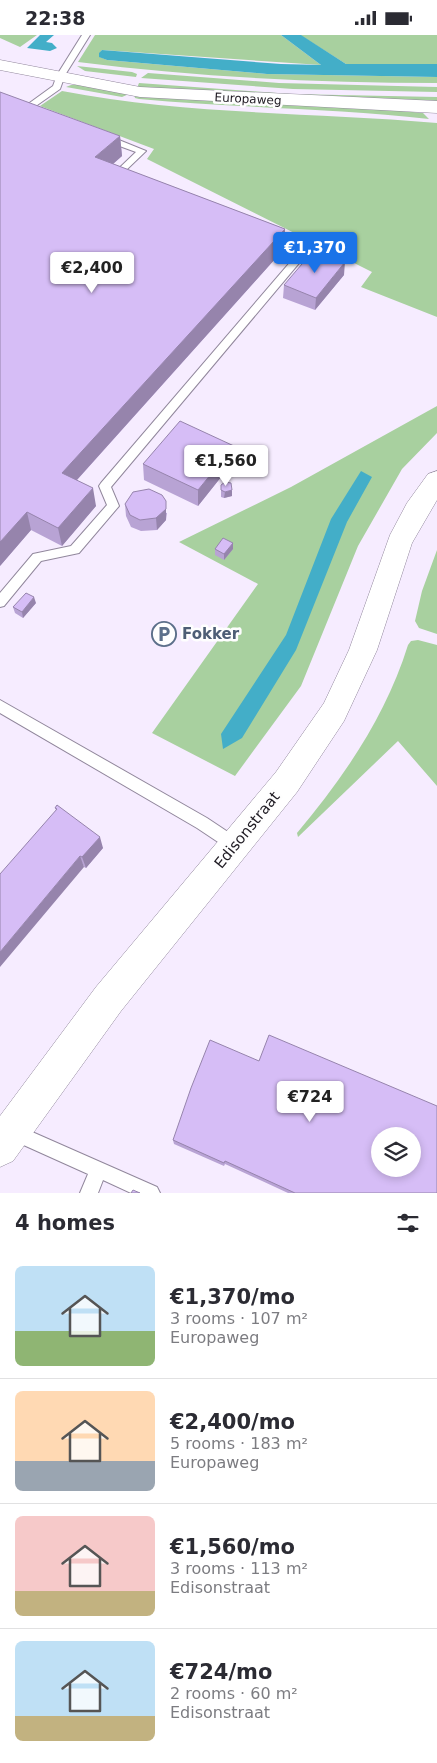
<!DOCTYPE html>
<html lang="en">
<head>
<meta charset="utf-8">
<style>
  body { margin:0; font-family:"DejaVu Sans",sans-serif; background:#f7f7f7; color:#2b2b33; height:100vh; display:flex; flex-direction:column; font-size:19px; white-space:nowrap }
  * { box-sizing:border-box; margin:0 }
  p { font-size:16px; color:#7c7c81 }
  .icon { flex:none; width:28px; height:28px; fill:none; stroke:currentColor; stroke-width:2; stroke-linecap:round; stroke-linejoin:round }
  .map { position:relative; height:1158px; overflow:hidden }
  .drawer { display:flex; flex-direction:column; background:#fff; flex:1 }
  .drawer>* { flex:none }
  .fabs { position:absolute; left:371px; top:1092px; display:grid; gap:10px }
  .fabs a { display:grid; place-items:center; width:50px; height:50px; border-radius:50%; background:#fff; box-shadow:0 2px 8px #0003; font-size:25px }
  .price { position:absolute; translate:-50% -42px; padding:0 11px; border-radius:5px; background:#fff; color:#222; font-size:16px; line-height:32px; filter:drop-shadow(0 1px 2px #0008) }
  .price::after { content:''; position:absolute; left:50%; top:30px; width:15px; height:11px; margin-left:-8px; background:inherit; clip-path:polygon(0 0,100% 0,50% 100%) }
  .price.selected { background:#1a73e8; color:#fff }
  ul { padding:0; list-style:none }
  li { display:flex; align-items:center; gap:15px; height:125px; padding:0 15px }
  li+li { border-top:1px solid #e1e1e2 }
  li span { display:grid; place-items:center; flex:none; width:140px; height:100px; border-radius:8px; color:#555 }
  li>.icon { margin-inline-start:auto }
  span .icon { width:60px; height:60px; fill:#fffc; stroke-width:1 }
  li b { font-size:21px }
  h2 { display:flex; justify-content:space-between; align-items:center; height:60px; padding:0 15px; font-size:21px }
  .status { display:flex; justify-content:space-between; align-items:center; height:35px; padding:0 25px; background:#fff; direction:ltr }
  .status svg { height:14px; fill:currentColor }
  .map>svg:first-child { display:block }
</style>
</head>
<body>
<div class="status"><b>22:38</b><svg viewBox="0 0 49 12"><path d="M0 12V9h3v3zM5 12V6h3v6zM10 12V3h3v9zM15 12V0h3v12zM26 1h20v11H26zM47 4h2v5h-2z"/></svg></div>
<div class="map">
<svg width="437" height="1158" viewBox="0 0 437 1158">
  <rect width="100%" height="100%" fill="#f6ecff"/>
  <path fill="#a8d09f" d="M0,0H37L20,12L0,3Z
    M95,0H281L321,30L102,15L99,19L100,22L107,25L267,39L437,42V48C317,48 197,42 78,27Z
    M300,0H437V29H346Z
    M77,31L132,37L137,39L136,42L85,36Z
    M148,38L279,48L437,52V57L293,54L141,43Z
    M139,48L291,59L437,62V66L137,53Z
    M71,50H78L129,59L122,62L66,52Z
    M62,56C185,80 312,77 437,88V282L361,252L372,237L147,124L154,114L40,71Z
    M134,59L381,74L423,78L429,84C333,73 236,73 139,64L135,63Z
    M437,371V398L402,434L358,511L301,651L235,741L152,698L258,549L179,507L291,452Z
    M437,515V599L419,593L415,586L422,556Z
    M418,605L437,610V751L398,706L298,802L297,798C344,742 386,681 408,610L411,606Z"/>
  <path fill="#43aec8" d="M40,0H54L46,7L52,8L57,13L50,16L27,13Z
    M281,0H301L346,29H437V42L267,39L107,25L99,22V18L102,15L281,29L321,30Z
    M361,436L372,442L347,487L296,615L242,703L223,714L221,699L286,600L331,484Z"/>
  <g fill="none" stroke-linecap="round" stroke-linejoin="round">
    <defs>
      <path id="lane" d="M82,0H90L65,40L60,54L33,73L38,75V79L24,76V72L53,51L57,40Z
        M103,101H109L146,116L122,139L126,140V144H120L112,140L136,117L103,105Z
        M270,195L309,209L311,211L305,221L111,452L119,471L79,518L41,526L4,571L0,572V558L33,519L71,511L107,470L99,451L101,448L298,218L301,212L267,200V196Z
        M0,665L207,783L240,805L242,810L240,815L235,817L230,815L197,793L0,678Z
        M14,1089L157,1152L160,1158H131L103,1145L98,1158H80L88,1139L8,1103L6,1097L8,1091Z"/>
      <path id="primary" d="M0,25L140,52L437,66V78L140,62L0,35Z
        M437,436V465L412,508L377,615L344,686L297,757L121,976L13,1126L0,1132V1081L96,952L276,737L324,668L349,615L390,500L407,468L428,439Z"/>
    </defs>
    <use href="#lane" stroke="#91879c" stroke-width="2"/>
    <use href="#primary" stroke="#91879c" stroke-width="1"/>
    <use href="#lane" fill="#fff" fill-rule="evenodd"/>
    <use href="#primary" fill="#fff" fill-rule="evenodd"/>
  </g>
  <path fill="#b8a3d4" d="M120,101L122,121L113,129L285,194L284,214L77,445L96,471L62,511L31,495L0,531Z
    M344,240L315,275L283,263L284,250Z
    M233,427L198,471L144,445L143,429Z
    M221,450L232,461L224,463L221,462Z
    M125,469L167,478L166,485L157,495L141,496L131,492L126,481Z
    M233,508V514L224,525L215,520V514Z
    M36,568L23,583L15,578L13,572Z
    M57,770L103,813L86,833L84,832L56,775L55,773Z
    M173,1105L437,1158H288L225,1129L224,1131L174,1109Z"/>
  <path fill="#9684ac" d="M120,101L122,121L97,143L95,122Z
    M285,194L284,214L66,457L62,438Z
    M345,227L344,240L315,275L316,263Z
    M234,411L233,427L198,471V455Z
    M93,453L96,471L62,511L58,493Z
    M232,455V461L224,463L225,457Z
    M166,466V485L157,495L156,483Z
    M27,477L31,495L0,531V507Z
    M233,508V514L224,525V519Z
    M34,562L36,568L23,583L22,577Z
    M100,802L103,813L86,833L82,822Z
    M80,821L84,832L0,932V917Z"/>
  <path fill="#d6bdf6" stroke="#9684ac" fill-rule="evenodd" d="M0,57L120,101L95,122L285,194L62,438L93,453L58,493L27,477L0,507Z
    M314,215L345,227L316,263L284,250Z
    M180,386L234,411L198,455L143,429Z
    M225,447L231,448L232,455L225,457L221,455V450Z
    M149,454L162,460L166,466V474L156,483L140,485L130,480L125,469L133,457Z
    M223,503L233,508L224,519L215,514Z
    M26,558L34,562L22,577L13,572Z
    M57,770L100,802L82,822L80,821L0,917V839L57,774L55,773Z
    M269,1000L437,1071V1158H295L225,1126L224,1128L173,1105L191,1053L210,1005L259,1026ZM380,1101H412V1134H380Z
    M133,1155L140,1158H131Z"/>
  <defs>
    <symbol id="parking-ring" viewBox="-11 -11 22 22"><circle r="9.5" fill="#fefefe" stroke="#5c6f8a" stroke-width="1.5"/><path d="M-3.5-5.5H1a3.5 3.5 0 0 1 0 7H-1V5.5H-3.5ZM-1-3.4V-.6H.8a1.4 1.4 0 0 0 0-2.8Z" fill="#5c6f8a"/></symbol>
  </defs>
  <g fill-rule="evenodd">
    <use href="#parking-ring" x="150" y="585" width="28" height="28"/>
  </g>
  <g text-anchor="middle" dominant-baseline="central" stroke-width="5" stroke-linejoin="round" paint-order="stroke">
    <g font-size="12" fill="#201c24" stroke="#fefefe">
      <text transform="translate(248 64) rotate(3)">Europaweg</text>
    </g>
    <g font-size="15" font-weight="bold" fill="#4e5e75" stroke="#fefefe" text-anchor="start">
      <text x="182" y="599">Fokker</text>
    </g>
    <g font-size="15" fill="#201c24" stroke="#fefefe">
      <text transform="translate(247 795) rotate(-51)">Edisonstraat</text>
    </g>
  </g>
</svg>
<div class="fabs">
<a><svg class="icon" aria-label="layers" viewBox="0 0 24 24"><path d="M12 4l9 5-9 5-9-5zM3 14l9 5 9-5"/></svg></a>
</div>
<b class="price selected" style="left:315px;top:239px">€1,370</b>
<b class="price" style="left:92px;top:259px">€2,400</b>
<b class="price" style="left:226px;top:452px">€1,560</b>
<b class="price" style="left:310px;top:1088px">€724</b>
</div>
<section class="drawer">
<h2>4 homes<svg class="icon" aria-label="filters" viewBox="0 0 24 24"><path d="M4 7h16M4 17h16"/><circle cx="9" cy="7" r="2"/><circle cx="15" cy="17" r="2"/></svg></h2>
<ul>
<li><span style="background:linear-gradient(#bfe0f5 65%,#8fb573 0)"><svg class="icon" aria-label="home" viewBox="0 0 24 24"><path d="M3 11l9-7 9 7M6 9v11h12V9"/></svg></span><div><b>€1,370/mo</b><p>3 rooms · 107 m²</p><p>Europaweg</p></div></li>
<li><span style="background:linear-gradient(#ffd9b3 70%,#9aa5b1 0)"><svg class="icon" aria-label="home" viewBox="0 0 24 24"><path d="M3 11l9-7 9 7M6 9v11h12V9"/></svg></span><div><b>€2,400/mo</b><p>5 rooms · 183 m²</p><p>Europaweg</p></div></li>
<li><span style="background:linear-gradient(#f6c9c9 75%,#c2b280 0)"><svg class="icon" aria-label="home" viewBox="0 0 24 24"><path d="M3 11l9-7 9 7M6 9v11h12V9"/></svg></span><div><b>€1,560/mo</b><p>3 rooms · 113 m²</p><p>Edisonstraat</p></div></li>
<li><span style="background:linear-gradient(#bfe0f5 75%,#c2b280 0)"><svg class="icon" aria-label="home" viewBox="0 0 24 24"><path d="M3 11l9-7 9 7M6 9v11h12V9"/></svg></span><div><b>€724/mo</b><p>2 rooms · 60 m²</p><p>Edisonstraat</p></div></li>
</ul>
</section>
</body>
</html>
